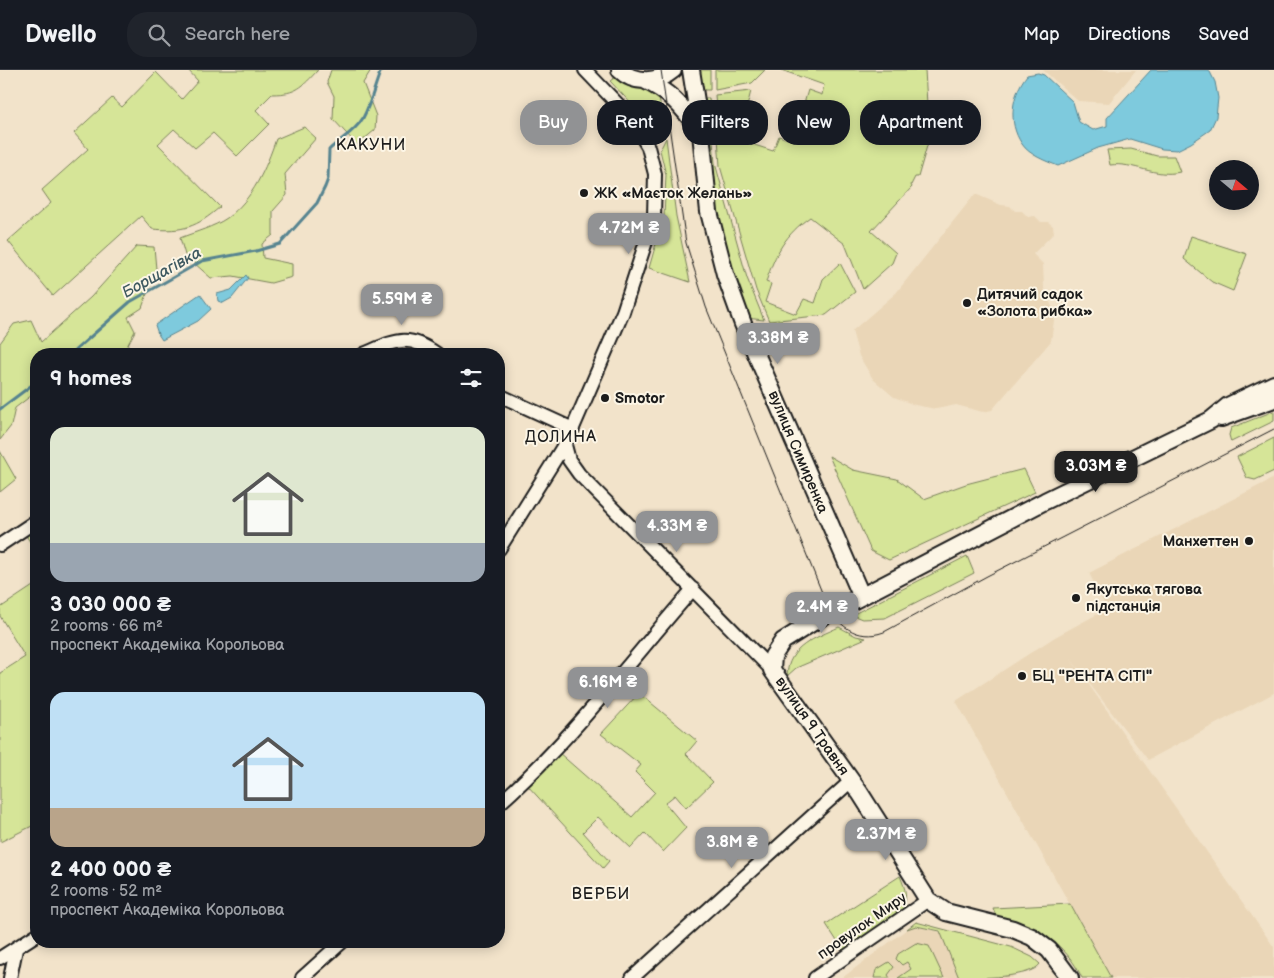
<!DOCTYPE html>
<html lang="en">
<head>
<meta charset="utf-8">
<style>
  body { margin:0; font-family:"Balsamiq Sans",sans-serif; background:#20242c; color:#f1f3f6; height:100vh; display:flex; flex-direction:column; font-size:19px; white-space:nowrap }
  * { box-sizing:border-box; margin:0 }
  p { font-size:16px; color:#9ea1a6 }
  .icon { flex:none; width:28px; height:28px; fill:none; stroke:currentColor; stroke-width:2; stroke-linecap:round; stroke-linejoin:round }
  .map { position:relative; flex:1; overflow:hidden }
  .side { position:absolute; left:30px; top:278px; width:475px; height:600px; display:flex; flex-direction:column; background:#171b24; border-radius:20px; box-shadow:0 2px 12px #0003 }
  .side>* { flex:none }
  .banner { position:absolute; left:520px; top:30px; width:475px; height:45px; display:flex; gap:10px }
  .needle { width:32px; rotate:109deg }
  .buttons { position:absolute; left:1209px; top:90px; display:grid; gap:10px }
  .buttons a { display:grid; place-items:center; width:50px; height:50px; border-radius:50%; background:#171b24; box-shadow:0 2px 12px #0003; font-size:25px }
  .price { position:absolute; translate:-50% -42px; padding:0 11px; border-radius:10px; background:#919294; color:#fff; font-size:16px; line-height:32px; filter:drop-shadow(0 1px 2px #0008) }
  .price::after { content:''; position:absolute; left:50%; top:30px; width:15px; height:11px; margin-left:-8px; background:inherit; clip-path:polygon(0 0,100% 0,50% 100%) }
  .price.active { background:#222; color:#fff }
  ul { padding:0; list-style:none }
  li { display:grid; align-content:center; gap:10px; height:265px; padding:0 20px }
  li span { display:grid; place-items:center; height:155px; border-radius:15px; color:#555 }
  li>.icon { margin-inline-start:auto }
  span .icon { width:90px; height:90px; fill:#fffc; stroke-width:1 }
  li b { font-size:21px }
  h2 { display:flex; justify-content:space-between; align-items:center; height:60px; padding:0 20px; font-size:21px }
  .pill { padding:0 18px; border-radius:20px; background:#171b24; box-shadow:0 2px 12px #0003; font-size:18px; line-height:45px }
  .pill.active { background:#919294; color:#fff }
  header { display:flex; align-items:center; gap:30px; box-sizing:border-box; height:70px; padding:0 25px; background:#171b24; border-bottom:1px solid #363941 }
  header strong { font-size:24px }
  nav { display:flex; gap:28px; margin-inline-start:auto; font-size:18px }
  .search { width:350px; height:45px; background:#20242c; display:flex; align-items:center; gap:12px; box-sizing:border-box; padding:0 18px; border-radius:20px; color:#9ea1a6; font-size:19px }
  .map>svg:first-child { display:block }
</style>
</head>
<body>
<header>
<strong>Dwello</strong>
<div class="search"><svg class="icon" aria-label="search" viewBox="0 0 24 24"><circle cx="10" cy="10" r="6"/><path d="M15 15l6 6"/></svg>Search here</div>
<nav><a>Map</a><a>Directions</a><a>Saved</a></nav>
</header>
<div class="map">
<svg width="1274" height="908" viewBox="0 0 1274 908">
  <rect width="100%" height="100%" fill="#f2e3ca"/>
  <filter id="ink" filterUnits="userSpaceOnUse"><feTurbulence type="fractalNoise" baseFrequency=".02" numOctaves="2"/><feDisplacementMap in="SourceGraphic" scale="10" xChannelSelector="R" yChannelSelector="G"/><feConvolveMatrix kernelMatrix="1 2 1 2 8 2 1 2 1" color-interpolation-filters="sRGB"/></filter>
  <g filter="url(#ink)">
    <path fill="#ead6b7" d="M1043,0H1136L1109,33L1078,31Z
      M975,124L1001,135L1010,136L1015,141H1022L1028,147L1035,146L1041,152H1048L1053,156L1054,163L1033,184L1043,194L1044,218L1055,244L1051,271L992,340L983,342L956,335L936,339L915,335L894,327L873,309L859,286L852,261L896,223Z
      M1274,408V623L1148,690L1070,588L1274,877V908H1111L956,631L1055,567L1107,539L1089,503Z
      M916,856L989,874L1013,908H842L907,859Z"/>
    <path fill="#d6e598" stroke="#79805a" d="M188,0H318C302,17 297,24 272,24L256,40L269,54L237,86L213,63L195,78L174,59L158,74L220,137C197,157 183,162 152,159L141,146L53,226L8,171L51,133L42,120L88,79L74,63L112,28L122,37L156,2L182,29L198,11Z
      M331,0H371L363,13L376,46L375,60L357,75L333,49L334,26L327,12Z
      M698,0H710V20H700Z
      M715,0H765L752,13L715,20Z
      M781,0H925L929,69L918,107H915L911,115L912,117L871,161L896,183L892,193L863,219L845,174L810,147C786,164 775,183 766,212L771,214L765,232L796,244L804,229L815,233L823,209L840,193L855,222L826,245L769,251L756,220L720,96L715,25L751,21L743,52L748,53L742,71L773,81L779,66L793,71L808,20L822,25L824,15Z
      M614,8L658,24L665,57L657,71L637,40L610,11Z
      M701,28H709L715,93L747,208L764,250L746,248L715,147Z
      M304,57L316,68L285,104L287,125L273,141V165L262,174L263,188L292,194V207L271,213L233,206L211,208L185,185L180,168C195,162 214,157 227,148C253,129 266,98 276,69Z
      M666,68L676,146L690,212L649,198L664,146L666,105L660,80Z
      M1131,79L1157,86H1174L1180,102C1155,108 1134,92 1110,95L1107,80Z
      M1191,166L1247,184L1233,221L1212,212L1184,189Z
      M137,176L154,177L156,199L142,238L128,247L135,261L123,284H36V322L15,338L11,356L0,370V273L14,254L31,250L41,272L91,227Z
      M1274,341V351L1231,372L1229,365L1231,358Z
      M1274,368V401L1255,410L1247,408L1237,387Z
      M0,381L16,409L0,422Z
      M829,386L853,400L897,409L924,429L966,414L1024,399L1035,422L889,490L871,481Z
      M36,457V481L25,464Z
      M967,486L974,503L885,548L862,549L852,545Z
      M36,514V762L32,756L0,772V603L25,587L0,546V538Z
      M839,557L856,566L866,568L796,598L787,606C788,576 816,568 839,557Z
      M639,623L697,671L686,684L713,712L686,738L675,725L665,733L686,758L663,782L645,763L631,778L598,747L583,762L609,791L603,798L527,715L558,682L632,747L655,722L635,702L641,695L601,664Z
      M900,806C906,820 908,828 902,842L844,882L826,854Z
      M1070,834L1111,908H1082C1065,871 1034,856 996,846L993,838Z
      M916,852L1011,877L1032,887L1040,894C1031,908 979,908 959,908L940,861L916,856L907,859Z
      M916,873L929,876L944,908H898L911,899L907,892L902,895L896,889L898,884Z
      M889,892L894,897L888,905L890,908H874L876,900Z"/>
    <path fill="#7ecadd" stroke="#578490" d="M1151,0H1209L1215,12L1218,28L1216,47L1210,60L1191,73L1177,80L1162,79L1130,69L1098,78L1058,96C1046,91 1029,85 1022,74C1007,52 1012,24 1027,5L1038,3L1044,5L1073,32L1079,52L1093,60L1107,56V48Z
      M246,205L248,208L232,228L223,233L218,231L217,224L231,220Z
      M200,224L211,239L198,251L162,270L158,264L155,255Z"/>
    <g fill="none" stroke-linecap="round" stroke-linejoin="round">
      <path stroke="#578490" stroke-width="3" d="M71,284L130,232L202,191L256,181L280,174L317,133L325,117L328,109L329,80C340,69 355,62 363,48C371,33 375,15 381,0
        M0,339L36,312"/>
      <defs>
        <path id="minor" d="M364,284C395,271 407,262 437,284
          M499,325L573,359
          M565,375L569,390L579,404L772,600
          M0,475L36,451
          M499,479L569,367L623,242L654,147L655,104L648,77L630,47L585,0
          M499,734C571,670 630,591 693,519
          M0,888L36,865
          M10,908L16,879
          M302,908L343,871
          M632,908L851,711
          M815,908L928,830"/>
        <path id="major" d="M620,0C634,14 658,13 673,0
          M691,0L701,63L709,142L725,204L743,254L861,525
          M644,10C668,21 683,36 697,58
          M1221,348L1274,329
          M1070,908L1049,880L1032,867L1013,859L946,842L928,830L860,723L772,600L773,586L783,571L818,549L1045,431L1211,350L1228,336L1274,314"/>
      </defs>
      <use href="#minor" stroke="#1c1c1c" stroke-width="16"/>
      <use href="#major" stroke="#1c1c1c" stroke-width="20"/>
      <use href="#minor" stroke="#fcf5e5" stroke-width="12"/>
      <use href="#major" stroke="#fcf5e5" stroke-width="16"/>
      <path stroke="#1c1c1c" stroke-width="1" d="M661,0L686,173L706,237L825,530C836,555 857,572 884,562L987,506L1274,359"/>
    </g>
  </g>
  <g fill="#1c1c1c" stroke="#fcf5e5" stroke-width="2">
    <circle cx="584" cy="123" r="5"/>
    <circle cx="967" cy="233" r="5"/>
    <circle cx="605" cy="328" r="5"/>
    <circle cx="1249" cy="471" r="5"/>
    <circle cx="1076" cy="528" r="5"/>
    <circle cx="1022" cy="606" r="5"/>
  </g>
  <g text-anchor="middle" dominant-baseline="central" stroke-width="4" stroke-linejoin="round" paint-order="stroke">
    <g font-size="15" font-weight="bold" fill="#1c1c1c" stroke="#fcf5e5" text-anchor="start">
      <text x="594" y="123">ЖК «Маєток Желань»</text>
      <text x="977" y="224">Дитячий садок<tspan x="977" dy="17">«Золота рибка»</tspan></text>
      <text x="615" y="328">Smotor</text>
      <text x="1239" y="471" text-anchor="end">Манхеттен</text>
      <text x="1086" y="519">Якутська тягова<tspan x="1086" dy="17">підстанція</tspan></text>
      <text x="1032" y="606">БЦ "РЕНТА СІТІ"</text>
    </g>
    <g font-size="15" fill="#1c1c1c" stroke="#fcf5e5">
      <text transform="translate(798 382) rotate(67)">вулиця Симиренка</text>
      <text transform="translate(812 656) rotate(55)">вулиця 9 Травня</text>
      <text transform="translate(862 856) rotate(-35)">провулок Миру</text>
    </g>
    <g font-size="16" letter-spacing="1" fill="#1c1c1c" stroke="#fcf5e5">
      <text x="371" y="75">КАКУНИ</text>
      <text x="561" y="367">ДОЛИНА</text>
      <text x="601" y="824">ВЕРБИ</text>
    </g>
    <g font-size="16" font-style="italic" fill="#3e5960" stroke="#fcf5e5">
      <text transform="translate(162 203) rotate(-29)">Борщагівка</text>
    </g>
  </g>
</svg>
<div class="buttons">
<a><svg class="needle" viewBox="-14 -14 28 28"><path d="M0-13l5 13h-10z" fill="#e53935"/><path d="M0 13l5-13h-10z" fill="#9ea1a6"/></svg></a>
</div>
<b class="price" style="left:629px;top:185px">4.72M ₴</b>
<b class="price" style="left:402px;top:256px">5.59M ₴</b>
<b class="price" style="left:778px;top:295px">3.38M ₴</b>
<b class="price active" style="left:1096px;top:423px">3.03M ₴</b>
<b class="price" style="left:677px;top:483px">4.33M ₴</b>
<b class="price" style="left:822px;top:564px">2.4M ₴</b>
<b class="price" style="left:608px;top:639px">6.16M ₴</b>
<b class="price" style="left:886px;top:791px">2.37M ₴</b>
<b class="price" style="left:732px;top:799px">3.8M ₴</b>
<div class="banner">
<a class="pill active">Buy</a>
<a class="pill">Rent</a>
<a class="pill">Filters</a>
<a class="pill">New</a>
<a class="pill">Apartment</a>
</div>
<section class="side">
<h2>9 homes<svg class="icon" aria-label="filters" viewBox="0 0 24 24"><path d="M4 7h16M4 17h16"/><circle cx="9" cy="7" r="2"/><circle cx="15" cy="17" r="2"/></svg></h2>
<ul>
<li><span style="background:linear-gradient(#dfe7d0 75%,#9aa5b1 0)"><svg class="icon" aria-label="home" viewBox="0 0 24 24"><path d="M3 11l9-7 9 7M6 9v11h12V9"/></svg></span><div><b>3 030 000 ₴</b><p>2 rooms · 66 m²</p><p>проспект Академіка Корольова</p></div></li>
<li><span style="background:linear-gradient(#bfe0f5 75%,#b9a48a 0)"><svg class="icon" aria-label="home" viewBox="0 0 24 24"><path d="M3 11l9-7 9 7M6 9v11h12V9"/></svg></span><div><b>2 400 000 ₴</b><p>2 rooms · 52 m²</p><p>проспект Академіка Корольова</p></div></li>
</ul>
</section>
</div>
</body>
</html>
